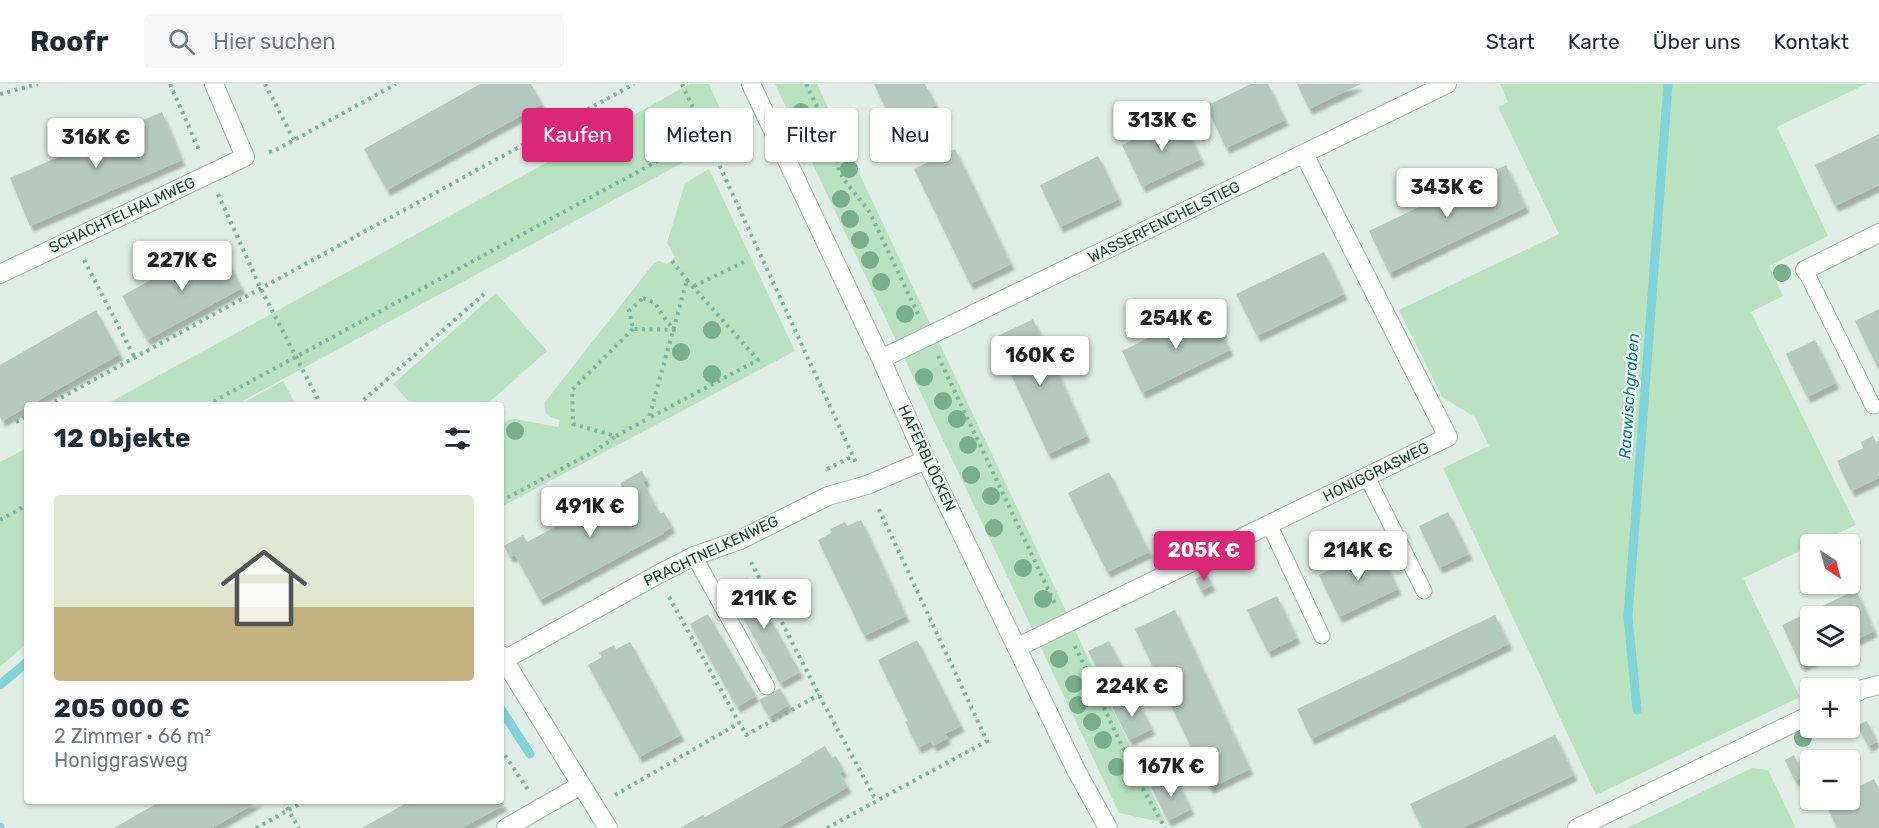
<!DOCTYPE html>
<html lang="de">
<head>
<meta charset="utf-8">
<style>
  body { margin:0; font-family:Rubik,sans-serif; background:#f6f6f7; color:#1f2937; height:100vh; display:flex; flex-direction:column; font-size:22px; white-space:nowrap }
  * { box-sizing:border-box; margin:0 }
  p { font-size:20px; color:#747a83 }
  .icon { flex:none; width:33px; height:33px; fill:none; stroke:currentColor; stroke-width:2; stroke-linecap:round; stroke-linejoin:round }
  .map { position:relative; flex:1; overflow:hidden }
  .side { position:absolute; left:24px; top:318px; width:480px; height:402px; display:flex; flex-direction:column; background:#fff; border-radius:6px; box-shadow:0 2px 4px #0004 }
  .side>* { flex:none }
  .guide { position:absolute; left:522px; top:24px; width:570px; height:54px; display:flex; gap:12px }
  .needle { width:39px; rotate:144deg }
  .tools { position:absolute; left:1800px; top:450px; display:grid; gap:12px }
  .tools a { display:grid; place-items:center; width:60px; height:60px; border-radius:6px; background:#fff; box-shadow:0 2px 4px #0004; font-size:30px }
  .price { position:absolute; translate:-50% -51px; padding:0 14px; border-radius:6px; background:#fff; color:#222; font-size:20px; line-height:39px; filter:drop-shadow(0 2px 3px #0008) }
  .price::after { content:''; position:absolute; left:50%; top:36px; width:18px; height:14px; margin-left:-9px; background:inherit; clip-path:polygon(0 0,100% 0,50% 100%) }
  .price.on { background:#db2777; color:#fff }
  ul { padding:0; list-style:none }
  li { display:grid; align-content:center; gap:12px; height:318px; padding:0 30px }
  li span { display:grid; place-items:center; height:186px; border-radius:6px; color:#555 }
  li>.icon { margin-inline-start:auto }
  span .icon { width:108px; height:108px; fill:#fffc; stroke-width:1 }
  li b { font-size:26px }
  h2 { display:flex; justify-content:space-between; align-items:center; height:72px; padding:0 30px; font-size:26px }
  .pill { padding:0 21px; border-radius:6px; background:#fff; box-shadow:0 2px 4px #0004; font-size:21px; line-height:54px }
  .pill.on { background:#db2777; color:#fff }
  header { display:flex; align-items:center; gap:36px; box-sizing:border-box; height:84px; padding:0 30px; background:#fff; border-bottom:2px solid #e0e1e3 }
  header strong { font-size:28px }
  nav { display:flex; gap:33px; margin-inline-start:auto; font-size:21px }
  .search { width:420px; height:54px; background:#f6f6f7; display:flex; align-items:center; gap:15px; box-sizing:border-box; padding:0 21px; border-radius:6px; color:#747a83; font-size:22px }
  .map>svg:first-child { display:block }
</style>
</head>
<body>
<header>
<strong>Roofr</strong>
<div class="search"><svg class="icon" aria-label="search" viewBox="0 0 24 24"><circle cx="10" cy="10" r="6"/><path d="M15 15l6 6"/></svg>Hier suchen</div>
<nav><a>Start</a><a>Karte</a><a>Über uns</a><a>Kontakt</a></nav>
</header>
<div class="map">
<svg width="1879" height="744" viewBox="0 0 1879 744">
  <defs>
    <filter id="shadow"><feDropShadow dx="3.5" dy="6" stdDeviation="1.5" flood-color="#0004"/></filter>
  </defs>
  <rect width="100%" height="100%" fill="#e1eee7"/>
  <path fill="#b8e2c0" d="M690,0H709L732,52L235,321H105Z
    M775,0H817L1166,739L1119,729Z
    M1500,0H1866L1777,43L1828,152L1769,182L1783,212L1751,228L1856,441L1743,494L1800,613L1596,711L1443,384L1489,362L1475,333L1442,313L1399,226L1559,150L1498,23L1508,18Z
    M709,85L795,267L501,423V341L508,336L515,335L558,343L560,336C549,333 543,331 545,318L654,179L659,177L667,180L675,173L667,159L685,99Z
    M496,209L547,267L486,321H412L393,300Z
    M283,297L296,321H239Z
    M27,364V559L0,583V378Z
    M1752,684L1768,686L1796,744H1627Z"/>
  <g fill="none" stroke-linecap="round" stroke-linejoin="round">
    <path stroke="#83d3da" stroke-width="9" d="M0,601L27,578
      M501,625L530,670
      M1637,626L1628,532L1668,0
      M0,743V744"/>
  </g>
  <path fill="#b6c9c0" filter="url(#shadow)" d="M480,0H531L542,20L387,106L364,65Z
    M874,0H925L936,21L894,42Z
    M1251,0H1268L1285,36L1226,64L1206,22Z
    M1297,0H1361L1309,25Z
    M162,28L182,76L30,142L10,94Z
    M1181,33L1201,75L1142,103L1122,61Z
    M1879,50V101L1835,122L1815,81Z
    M955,65L1011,180L970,200L914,85Z
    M1098,72L1119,115L1060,143L1040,101Z
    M1506,81L1526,123L1389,189L1369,147Z
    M218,159L242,204L147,256L122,212Z
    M1324,168L1344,210L1257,252L1236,210Z
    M1209,224L1230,266L1142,309L1122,267Z
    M1879,225V279L1876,280L1855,237Z
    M96,226L120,270L2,337L0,333V281Z
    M1033,235L1087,352L1048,370L994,254Z
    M1815,256L1836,299L1807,313L1786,270Z
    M1873,352L1876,358L1879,357V394L1851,407L1837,377L1863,364L1861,358Z
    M642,387L647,396L643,398L660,430L664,428L672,443L663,448L664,449L540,516L515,471L510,473L504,462L523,451L527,458L557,442L553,435L581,420L584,427L623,406L620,399Z
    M1109,388L1149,468L1107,488L1068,409Z
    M1448,428L1469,470L1439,484L1419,442Z
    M861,436L906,532L864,552L818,456L831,449L830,445L845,438L847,442Z
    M1377,463L1398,505L1339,533L1319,491Z
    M1206,489L1212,501L1201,507L1195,495Z
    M747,494L800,588L780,599L727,505Z
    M1856,506L1874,547L1850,559V532H1810V572H1823L1801,582L1782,541Z
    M1277,512L1297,554L1268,568L1247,526Z
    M1175,526L1250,685L1210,704L1135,545Z
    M708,530L756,612L737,623L690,540Z
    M1495,531L1509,560L1311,655L1297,625Z
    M917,556L961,642L945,650L948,654L933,662L931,657L918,664L905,638L908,637L878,576Z
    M1109,557L1126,590L1105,600L1088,567Z
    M630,558L681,651L639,673L588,581L602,573L599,569L614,561L616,565Z
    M780,604L789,621L769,633L759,616Z
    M1135,612L1152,645L1129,656L1112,623Z
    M1867,637L1877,658L1868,662L1857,641Z
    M1555,651L1574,691L1462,744H1422L1410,720Z
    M825,662L832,674L836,672L844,687L840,689L848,703L777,744H680L703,731L705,733L802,678L801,676Z
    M1794,671L1804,692L1795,697L1785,676Z
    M1174,691L1191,725L1168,737L1151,703Z
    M1874,695L1879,705V744H1837L1825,718L1831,716H1850V707Z
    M161,717H259L212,744H114Z
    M410,717H502L504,721L462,744H362Z"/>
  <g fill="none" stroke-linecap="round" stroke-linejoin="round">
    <defs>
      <path id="service" d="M1805,186L1873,322
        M1367,393L1424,507
        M1269,440L1322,552
        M694,472L767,603"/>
      <path id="minor" d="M751,0L881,275L926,376L1076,686L1108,744
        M1805,186L1879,149
        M0,190L245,73L214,0
        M881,275L1447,0
        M1018,563L1448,353L1304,70
        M501,571L608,744
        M504,576L657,491L694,472L740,456L828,412L867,401L926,376
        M1850,612L1863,605L1879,601
        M506,744L581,701
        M1577,744L1810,631"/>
    </defs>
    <use href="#service" stroke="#a3b7ae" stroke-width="17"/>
    <use href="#minor" stroke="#a3b7ae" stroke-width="20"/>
    <path stroke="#7eb5a0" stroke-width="4" stroke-dasharray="3 4.5" stroke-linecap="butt" d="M170,0L200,68
      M265,0L294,56
      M682,0L857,381
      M806,0L832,53L839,87L845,97L869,127L918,230
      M0,10L38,0
      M269,68L274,67L396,0
      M218,110L261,205L321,321
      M84,176L135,274
      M672,177L687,196
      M687,196L758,276L649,334Z
      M694,202L746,177
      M643,214L655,219L663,232L674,246L633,245L629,227Z
      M633,245L572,306L573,340L616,352L649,334
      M938,272L1055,520
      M48,321L634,0
      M207,321L739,33
      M358,321L484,210
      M16,338L27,332
      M827,385L853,372
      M501,417L595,367L615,353
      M0,436L27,421
      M751,478L819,611L876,716
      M669,513L746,651L819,611
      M1075,562L1138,696L1165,744
      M501,665L528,706
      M615,711L739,639
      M283,717L299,744
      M256,744L305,717
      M827,744L987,657L878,423"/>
    <use href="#service" stroke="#fff" stroke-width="15"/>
    <use href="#minor" stroke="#fff" stroke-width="18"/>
  </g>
  <g fill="#79b08b">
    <circle cx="801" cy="28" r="9"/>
    <circle cx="819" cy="51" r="9"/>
    <circle cx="849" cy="85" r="9"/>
    <circle cx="841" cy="115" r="9"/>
    <circle cx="850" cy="135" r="9"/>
    <circle cx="860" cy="156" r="9"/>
    <circle cx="870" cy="176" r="9"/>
    <circle cx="1782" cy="189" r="9"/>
    <circle cx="881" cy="198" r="9"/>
    <circle cx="905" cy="230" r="9"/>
    <circle cx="712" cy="246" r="9"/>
    <circle cx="681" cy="268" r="9"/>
    <circle cx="712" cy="290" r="9"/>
    <circle cx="924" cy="293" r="9"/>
    <circle cx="943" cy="317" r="9"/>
    <circle cx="957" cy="335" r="9"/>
    <circle cx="515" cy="347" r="9"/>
    <circle cx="968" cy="361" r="9"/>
    <circle cx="971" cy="391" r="9"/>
    <circle cx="991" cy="412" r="9"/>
    <circle cx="994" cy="444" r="9"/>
    <circle cx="1023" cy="484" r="9"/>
    <circle cx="1043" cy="515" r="9"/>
    <circle cx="1059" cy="575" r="9"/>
    <circle cx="1074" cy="600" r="9"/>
    <circle cx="1078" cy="621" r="9"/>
    <circle cx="1092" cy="638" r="9"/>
    <circle cx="1803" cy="654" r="9"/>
    <circle cx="1103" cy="656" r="9"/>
    <circle cx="1117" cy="683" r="9"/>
  </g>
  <g text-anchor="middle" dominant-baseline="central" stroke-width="4.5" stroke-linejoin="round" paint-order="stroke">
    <g font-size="15" fill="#1f4135" stroke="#f3faf6">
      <text transform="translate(122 131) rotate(-25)">SCHACHTELHALMWEG</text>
      <text transform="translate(1164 138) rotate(-26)">WASSERFENCHELSTIEG</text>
      <text transform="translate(927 374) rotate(65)">HAFERBLÖCKEN</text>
      <text transform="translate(1376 388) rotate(-26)">HONIGGRASWEG</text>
      <text transform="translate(711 467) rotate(-25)">PRACHTNELKENWEG</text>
    </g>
    <g font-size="16" font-style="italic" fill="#117b85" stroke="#f3faf6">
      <text transform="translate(1629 312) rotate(-86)">Raawischgraben</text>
    </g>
  </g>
</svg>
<div class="tools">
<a><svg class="needle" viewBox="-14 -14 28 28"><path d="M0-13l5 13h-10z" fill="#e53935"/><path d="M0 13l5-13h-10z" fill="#747a83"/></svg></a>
<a><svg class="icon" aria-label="layers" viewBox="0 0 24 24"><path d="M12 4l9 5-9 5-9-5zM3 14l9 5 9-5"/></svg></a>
<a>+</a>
<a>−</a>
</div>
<b class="price" style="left:1162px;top:68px">313K €</b>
<b class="price" style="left:96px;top:85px">316K €</b>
<b class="price" style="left:1447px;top:135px">343K €</b>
<b class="price" style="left:182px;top:208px">227K €</b>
<b class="price" style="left:1176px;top:266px">254K €</b>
<b class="price" style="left:1040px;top:303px">160K €</b>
<b class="price" style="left:590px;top:454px">491K €</b>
<b class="price on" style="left:1204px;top:498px">205K €</b>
<b class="price" style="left:1358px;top:498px">214K €</b>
<b class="price" style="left:764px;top:546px">211K €</b>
<b class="price" style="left:1132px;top:634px">224K €</b>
<b class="price" style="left:1171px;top:714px">167K €</b>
<div class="guide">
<a class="pill on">Kaufen</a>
<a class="pill">Mieten</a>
<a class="pill">Filter</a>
<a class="pill">Neu</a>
</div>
<section class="side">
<h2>12 Objekte<svg class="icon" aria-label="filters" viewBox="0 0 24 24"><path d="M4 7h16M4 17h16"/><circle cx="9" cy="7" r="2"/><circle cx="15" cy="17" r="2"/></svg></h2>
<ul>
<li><span style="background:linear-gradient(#dfe7d0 60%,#c2b280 0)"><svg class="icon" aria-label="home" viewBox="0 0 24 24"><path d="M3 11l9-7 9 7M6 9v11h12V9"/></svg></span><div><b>205 000 €</b><p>2 Zimmer · 66 m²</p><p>Honiggrasweg</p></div></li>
</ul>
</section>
</div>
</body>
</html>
